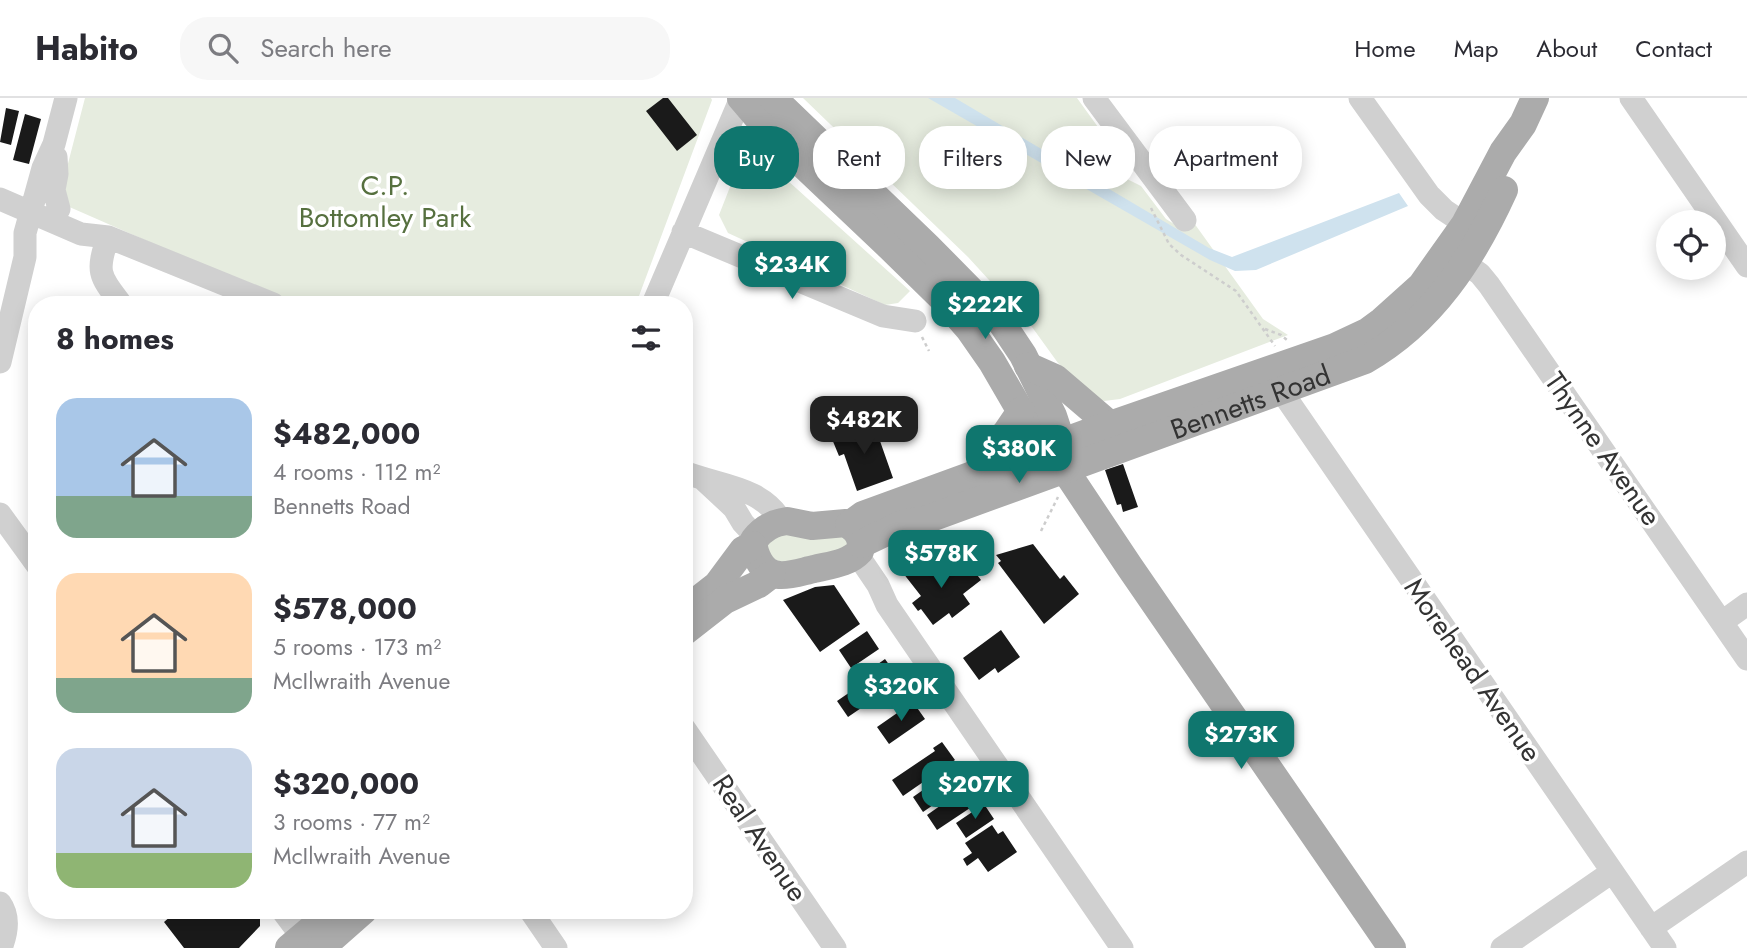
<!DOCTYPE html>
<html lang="en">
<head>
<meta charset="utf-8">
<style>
  body { margin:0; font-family:Jost,sans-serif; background:#f7f7f7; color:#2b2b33; height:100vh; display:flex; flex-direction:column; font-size:26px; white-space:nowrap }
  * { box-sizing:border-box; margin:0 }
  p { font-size:23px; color:#7c7c81 }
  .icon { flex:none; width:38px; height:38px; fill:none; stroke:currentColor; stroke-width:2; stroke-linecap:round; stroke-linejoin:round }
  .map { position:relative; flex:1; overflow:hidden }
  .details { position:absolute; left:28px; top:198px; width:665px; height:623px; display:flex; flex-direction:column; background:#fff; border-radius:28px; box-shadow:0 4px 18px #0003 }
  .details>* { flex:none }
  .banner { position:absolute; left:714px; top:28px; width:665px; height:63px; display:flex; gap:14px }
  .controls { position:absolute; left:1656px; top:112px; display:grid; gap:14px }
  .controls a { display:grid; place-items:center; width:70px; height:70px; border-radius:50%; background:#fff; box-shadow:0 4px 18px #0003; font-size:35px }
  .price { position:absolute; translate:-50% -60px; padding:0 16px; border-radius:14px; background:#0f766e; color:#fff; font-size:23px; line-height:46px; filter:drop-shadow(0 2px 4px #0008) }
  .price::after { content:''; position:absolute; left:50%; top:42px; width:21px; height:16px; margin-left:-10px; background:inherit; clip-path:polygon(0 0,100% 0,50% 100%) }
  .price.selected { background:#222; color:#fff }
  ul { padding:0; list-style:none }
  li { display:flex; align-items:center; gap:21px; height:175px; padding:0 28px }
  li span { display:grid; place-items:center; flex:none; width:196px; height:140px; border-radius:21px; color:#555 }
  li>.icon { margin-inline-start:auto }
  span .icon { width:84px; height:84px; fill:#fffc; stroke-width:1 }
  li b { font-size:30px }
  h2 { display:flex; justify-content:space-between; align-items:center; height:84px; padding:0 28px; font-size:30px }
  .pill { padding:0 24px; border-radius:28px; background:#fff; box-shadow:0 4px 18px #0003; font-size:24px; line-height:63px }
  .pill.selected { background:#0f766e; color:#fff }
  header { display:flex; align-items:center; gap:42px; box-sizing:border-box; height:98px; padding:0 35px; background:#fff; border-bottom:2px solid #e1e1e2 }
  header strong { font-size:33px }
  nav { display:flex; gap:38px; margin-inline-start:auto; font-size:24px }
  .search { width:490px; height:63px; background:#f7f7f7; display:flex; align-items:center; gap:18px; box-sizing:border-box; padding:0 24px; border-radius:28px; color:#7c7c81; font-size:26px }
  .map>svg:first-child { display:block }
</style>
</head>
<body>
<header>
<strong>Habito</strong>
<div class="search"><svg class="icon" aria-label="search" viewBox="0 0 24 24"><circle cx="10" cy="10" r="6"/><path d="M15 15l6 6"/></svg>Search here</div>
<nav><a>Home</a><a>Map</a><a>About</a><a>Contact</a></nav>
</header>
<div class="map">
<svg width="1747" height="850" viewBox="0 0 1747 850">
  <rect width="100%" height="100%" fill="#fff"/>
  <path fill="#e6ecdf" d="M85,0H711L712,2L636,206H291L58,104Z
    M803,0H1077L1111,47L1113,65L1119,73L1125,80L1141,88L1166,121L1184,132L1194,125L1263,221L1288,237L1120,301L1104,303L1097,300L1058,265L1032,229L968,159Z
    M748,43L766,63L910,193L898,205L885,207L728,135L719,117Z
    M838,432L852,448L785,470L763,451L768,437Z"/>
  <path fill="#cfe2ee" d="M928,0H955L1209,150L1232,159L1399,95L1408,108L1256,172L1235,173L1210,162Z"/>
  <path fill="#1a1a1a" d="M663,0H668L697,37L677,53L646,13Z
    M6,10L19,13L11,47L0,44Z
    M25,16L41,21L29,66L13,62Z
    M876,325L882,342L880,343L893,380L857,393L844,356L839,358L832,341Z
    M1123,366L1138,409L1123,414L1121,406L1117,407L1105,372Z
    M1033,446L1060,481L1064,477L1079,496L1044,526L998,465L1001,463L996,457Z
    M923,460L939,480L953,470L955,473L967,464L981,482L963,496L970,506L952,520L949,515L933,527L921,511L918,513L912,505L921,498L903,475Z
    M834,487L860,526L820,554L783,502L815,489Z
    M1001,532L1020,559L998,575L995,570L979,582L963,560Z
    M867,533L879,551L851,570L839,552Z
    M885,561L904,588L890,598L886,593L848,619L837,603L875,577L871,571Z
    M913,604L925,621L889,646L877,629Z
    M942,644L955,662L903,698L892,682L935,653L933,650Z
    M960,666L971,681L923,714L913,699Z
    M974,684L985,700L937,732L927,717Z
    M984,706L994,721L966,740L956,725Z
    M992,727L998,736L1003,733L1017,754L988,774L978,760L967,768L963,761L972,755L965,745Z
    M178,812H257L260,818V828L239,850H184L164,824Z"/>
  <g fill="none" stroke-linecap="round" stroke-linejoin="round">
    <path stroke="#cdcdcd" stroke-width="2.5" stroke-dasharray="3.5 3.5" stroke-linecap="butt" d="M1151,110L1169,146L1181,157L1236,193L1275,248
      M1265,231L1281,237L1287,242
      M922,239L929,253
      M1041,433L1058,399"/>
    <path stroke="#d0d0d0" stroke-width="23" d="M1094,0L1185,122
      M1360,0L1429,97L1444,112L1480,136
      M1631,0L1747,168
      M56,59L57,76L54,92L59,111
      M0,101L81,136L108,139L273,206
      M683,134L883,218L915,223
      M108,139C96,174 99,177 121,206
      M1451,155L1480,176L1489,187L1747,561
      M653,206L741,0
      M0,264L25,159V135L43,70L54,46L66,0
      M1282,294L1665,850
      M684,374C718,388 762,388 782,424
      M704,382L734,410L743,425L756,439
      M0,416L37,467
      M857,456L878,487L887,507L1122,850
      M1722,524L1747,506
      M684,630L835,850
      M0,805C10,819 7,835 1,850
      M282,812L300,836L304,850
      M530,812L556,850
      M1651,830L1747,764
      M1502,850L1612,774"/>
    <g stroke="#ababab" stroke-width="28">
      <path d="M741,0L776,41L892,151L942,200L969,231L992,264L1035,338L1065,372L1129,468L1392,850"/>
      <path d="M773,0L927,148L999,221L1023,257L1053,318L1062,345L1064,362"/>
      <path d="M1028,268L1055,280L1110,327"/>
      <path d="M976,376L989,352L1006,335L1021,313"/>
      <path d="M787,423L812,428L846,425C856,431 864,441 860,453C848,466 830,467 814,471C795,475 771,486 759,463C755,456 753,450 754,442C763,430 773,425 787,423Z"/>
      <path d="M849,427L863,417L1090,334L1335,249L1367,234L1382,223L1421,188L1465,126L1503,54L1523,26L1535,0"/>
      <path id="s1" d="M861,446L903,426L928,421L1365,262C1432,224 1473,160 1504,92"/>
      <path d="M694,505L717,487L743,452L753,447"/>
      <path d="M684,534L725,502L759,486L772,476"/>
      <path d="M289,850L334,812"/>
      <path d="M321,850L364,812"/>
    </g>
  </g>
  <g text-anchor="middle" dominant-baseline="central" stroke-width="7" stroke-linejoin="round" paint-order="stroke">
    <g font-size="28" fill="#56703f" stroke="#fff">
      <text x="385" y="87">C.P.<tspan x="385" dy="32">Bottomley Park</tspan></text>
    </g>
    <g font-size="28" fill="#333" stroke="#fff">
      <text stroke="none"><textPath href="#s1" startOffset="415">Bennetts Road</textPath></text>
      <text transform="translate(1603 351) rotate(55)">Thynne Avenue</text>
      <text transform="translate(1473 572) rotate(55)">Morehead Avenue</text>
      <text transform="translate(760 740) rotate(56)">Real Avenue</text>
    </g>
  </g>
</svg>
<div class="controls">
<a><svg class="icon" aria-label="locate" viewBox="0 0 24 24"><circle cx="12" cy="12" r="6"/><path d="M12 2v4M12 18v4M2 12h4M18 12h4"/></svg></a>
</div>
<b class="price" style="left:792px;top:203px">$234K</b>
<b class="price" style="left:985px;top:243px">$222K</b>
<b class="price selected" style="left:864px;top:358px">$482K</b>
<b class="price" style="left:1019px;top:387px">$380K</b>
<b class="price" style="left:941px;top:492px">$578K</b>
<b class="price" style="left:901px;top:625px">$320K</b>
<b class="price" style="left:1241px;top:673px">$273K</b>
<b class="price" style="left:975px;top:723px">$207K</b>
<div class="banner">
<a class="pill selected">Buy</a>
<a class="pill">Rent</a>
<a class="pill">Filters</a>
<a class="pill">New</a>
<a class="pill">Apartment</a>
</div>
<section class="details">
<h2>8 homes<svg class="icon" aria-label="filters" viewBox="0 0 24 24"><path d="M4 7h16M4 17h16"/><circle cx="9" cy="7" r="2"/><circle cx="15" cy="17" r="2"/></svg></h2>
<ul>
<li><span style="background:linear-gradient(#a9c7e8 70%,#7fa58c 0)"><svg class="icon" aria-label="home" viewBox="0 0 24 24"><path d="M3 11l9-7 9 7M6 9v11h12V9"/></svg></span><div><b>$482,000</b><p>4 rooms · 112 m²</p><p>Bennetts Road</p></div></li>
<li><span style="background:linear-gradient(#ffd9b3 75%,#7fa58c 0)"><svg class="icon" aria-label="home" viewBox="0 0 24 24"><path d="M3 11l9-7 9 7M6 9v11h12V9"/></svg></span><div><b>$578,000</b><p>5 rooms · 173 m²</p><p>McIlwraith Avenue</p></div></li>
<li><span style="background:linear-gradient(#c9d6e8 75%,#8fb573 0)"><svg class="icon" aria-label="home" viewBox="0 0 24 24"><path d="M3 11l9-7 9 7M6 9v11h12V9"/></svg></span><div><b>$320,000</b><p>3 rooms · 77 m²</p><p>McIlwraith Avenue</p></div></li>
</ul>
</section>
</div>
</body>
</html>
